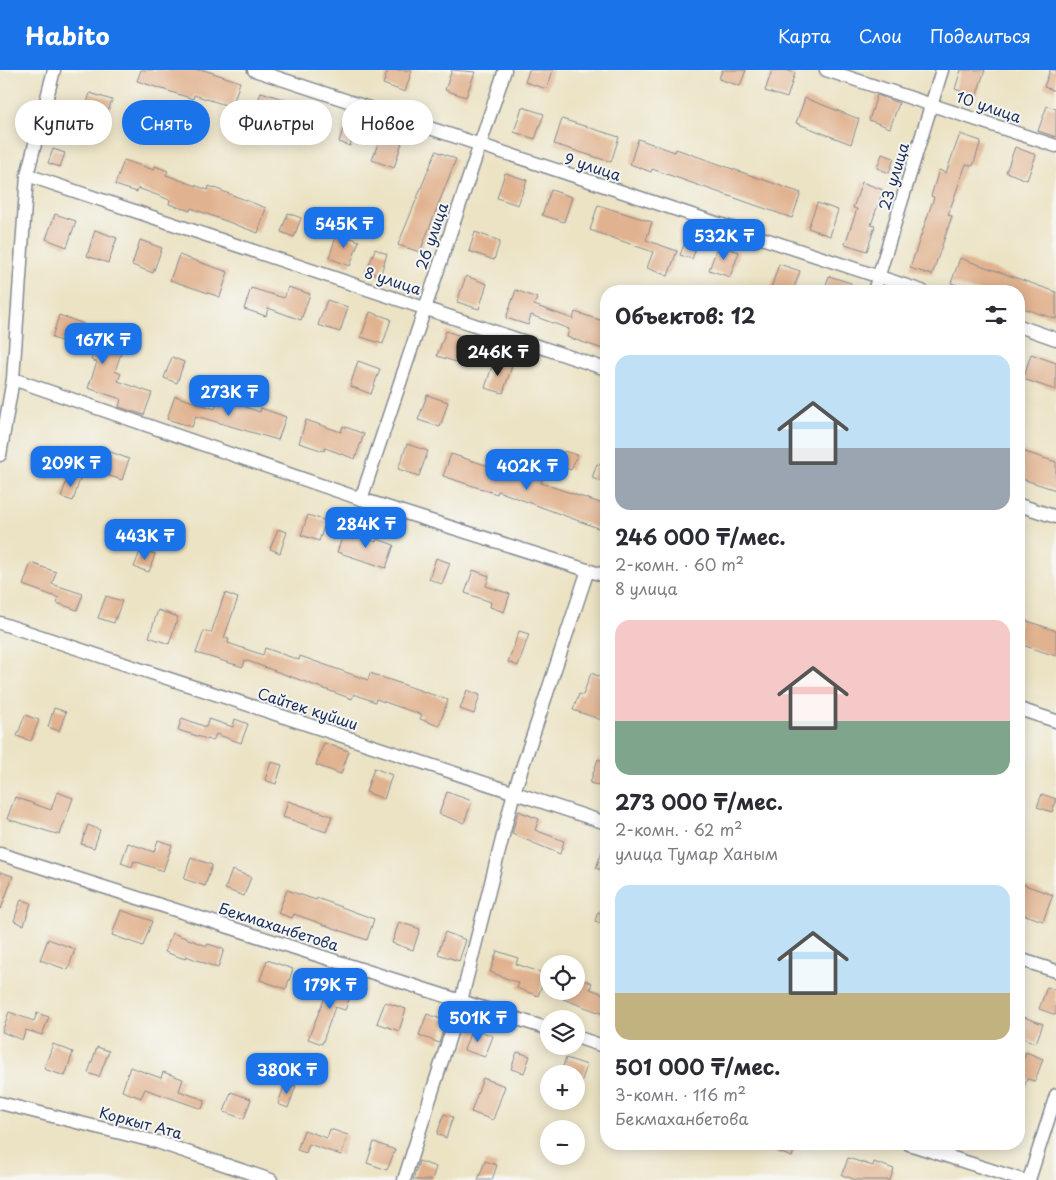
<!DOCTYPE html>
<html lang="ru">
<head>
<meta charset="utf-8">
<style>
  body { margin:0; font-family:"Playpen Sans",sans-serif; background:#f7f7f7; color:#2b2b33; height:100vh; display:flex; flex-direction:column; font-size:19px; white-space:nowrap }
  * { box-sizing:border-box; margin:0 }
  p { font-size:16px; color:#7c7c81 }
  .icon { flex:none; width:28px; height:28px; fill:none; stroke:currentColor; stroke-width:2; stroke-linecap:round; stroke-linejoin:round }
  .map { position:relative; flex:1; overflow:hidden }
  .sheet { position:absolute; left:600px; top:215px; width:425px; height:865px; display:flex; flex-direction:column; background:#fff; border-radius:20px; box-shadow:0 2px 12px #0003 }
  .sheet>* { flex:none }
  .hud { position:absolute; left:15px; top:30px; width:475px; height:45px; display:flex; gap:10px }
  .controls { position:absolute; left:540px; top:885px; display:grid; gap:10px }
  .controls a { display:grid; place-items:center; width:45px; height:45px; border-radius:50%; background:#fff; box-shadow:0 2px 12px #0003; font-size:25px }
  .price { position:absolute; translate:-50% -42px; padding:0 11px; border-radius:10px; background:#1a73e8; color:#fff; font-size:16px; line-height:32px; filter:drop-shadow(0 1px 2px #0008) }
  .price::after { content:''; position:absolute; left:50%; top:30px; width:15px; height:11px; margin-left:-8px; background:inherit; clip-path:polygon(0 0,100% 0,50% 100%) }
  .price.on { background:#222; color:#fff }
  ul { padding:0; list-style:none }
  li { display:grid; align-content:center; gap:10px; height:265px; padding:0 15px }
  li span { display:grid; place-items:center; height:155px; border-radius:15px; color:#555 }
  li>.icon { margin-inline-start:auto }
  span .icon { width:90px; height:90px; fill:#fffc; stroke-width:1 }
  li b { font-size:21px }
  h2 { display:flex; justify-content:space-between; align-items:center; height:60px; padding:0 15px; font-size:21px }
  .pill { padding:0 18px; border-radius:22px; background:#fff; box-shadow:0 2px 12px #0003; font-size:18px; line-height:45px }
  .pill.on { background:#1a73e8; color:#fff }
  header { display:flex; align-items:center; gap:30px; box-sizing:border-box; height:70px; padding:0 25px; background:#1a73e8; color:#fff }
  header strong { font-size:24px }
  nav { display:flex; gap:28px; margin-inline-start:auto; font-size:18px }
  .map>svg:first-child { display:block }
</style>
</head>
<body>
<header>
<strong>Habito</strong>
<nav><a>Карта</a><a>Слои</a><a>Поделиться</a></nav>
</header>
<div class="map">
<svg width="1056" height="1110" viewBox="0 0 1056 1110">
  <rect width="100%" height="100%" fill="#f6f6f2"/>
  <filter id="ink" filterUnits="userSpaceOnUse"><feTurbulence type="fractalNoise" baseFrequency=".02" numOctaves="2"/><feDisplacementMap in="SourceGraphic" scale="10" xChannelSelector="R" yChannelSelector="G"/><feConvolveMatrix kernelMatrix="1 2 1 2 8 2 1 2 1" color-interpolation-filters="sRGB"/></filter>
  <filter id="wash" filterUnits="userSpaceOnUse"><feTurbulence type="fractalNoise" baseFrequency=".0096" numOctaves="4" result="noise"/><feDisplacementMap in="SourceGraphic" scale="20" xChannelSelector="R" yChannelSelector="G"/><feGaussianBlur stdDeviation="1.12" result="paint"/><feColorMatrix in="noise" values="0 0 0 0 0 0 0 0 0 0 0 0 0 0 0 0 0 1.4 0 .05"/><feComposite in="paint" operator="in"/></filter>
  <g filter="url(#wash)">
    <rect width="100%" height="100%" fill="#ece3c4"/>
    <g id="blocks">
      <path fill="#e1b28f" d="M141,0H204L240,12L232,37L194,25L193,29L137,11Z
        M388,0H412L405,22L383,14Z
        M452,0L475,2L466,27L445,20Z
        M529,0H553L547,19L525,12Z
        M722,0H746L740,16L719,9Z
        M772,0H786L795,3L787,28L765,21Z
        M961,0H985L976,27L955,19Z
        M1050,0H1056V21L1044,17Z
        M261,22L321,41L312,67L253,47Z
        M90,23L112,30L103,56L82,48Z
        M877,25L899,33L890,58L869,50Z
        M805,28L859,49L851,74L796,53Z
        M1047,36L1056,39V67L1038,61Z
        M522,37L544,44L535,69L514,62Z
        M562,49L619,67L611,92L554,74Z
        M345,52L356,56L350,76L339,72Z
        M960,64L981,71L973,96L966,94L948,145L952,146L932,205L910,198L934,127L931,126L939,100L946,103Z
        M381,65L402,72L394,98L372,90Z
        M638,69L675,82L676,79L801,123L792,148L652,99L651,102L630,94Z
        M1015,77L1036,85L1027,110L1006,102Z
        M53,79L65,83L60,97L48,93Z
        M436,81L456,89L420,182L398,175Z
        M882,84L894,88L889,103L877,98Z
        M124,90L154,100L155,96L168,101L166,105L208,120L209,116L266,138L258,163L191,138L190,141L169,134L170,130L138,118L137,122L115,115Z
        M505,103L527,110L518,135L497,128Z
        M862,112L883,120L871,155L875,156L867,181L845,174L857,139L853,138Z
        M551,120L572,127L564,152L542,145Z
        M817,133L838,140L830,166L808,158Z
        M598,135L652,152L646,170L677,181L668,206L647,198L653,182L590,160Z
        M288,143L301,148L294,167L281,162Z
        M55,144L76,151L67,177L46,169Z
        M95,160L117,168L108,193L87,186Z
        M475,162L500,171L494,190L469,181Z
        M337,163L359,171L350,196L329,188Z
        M687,167L699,171L692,189L680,185Z
        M140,170L162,178L153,203L132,195Z
        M718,175L739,182L730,207L709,200Z
        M375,179L387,184L380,206L367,201Z
        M179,185L228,202L220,227L170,210Z
        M960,188L1056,222V249L1019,237V221H976L951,213Z
        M779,194L800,201L793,221H770Z
        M466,206L487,214L479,239L457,232Z
        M829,206L851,213L848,221H824Z
        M288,217L310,224L301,250L268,238L266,246L244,239L251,218L284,228Z
        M516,220L537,228L534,235L573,249L575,242L606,252V280L567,267L569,259L531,245L528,255L506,248Z
        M327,230L348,237L340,262L318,255Z
        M370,242L391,249L383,274L361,267Z
        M59,245L84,254L82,261L124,275L115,301L121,304L118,311L152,323L144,345L119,337L121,329L88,318L97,292L91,290L93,282L52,268Z
        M446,261L467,268L459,293L437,286Z
        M1031,284L1056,293V320L1023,309Z
        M172,287L184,292L177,313L164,308Z
        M494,290L512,296L503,323L485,318Z
        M358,291L380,299L371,324L350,316Z
        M427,325L448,332L440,357L418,350Z
        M175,326L215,339L219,328L260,342L261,338L286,347L278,370L196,346L192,357L167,349Z
        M306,350L341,362L343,356L364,364L355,389L325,378L324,381L299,373Z
        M407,374L428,381L419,406L398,399Z
        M103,379L129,389L122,410L95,401Z
        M1019,380L1056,392V420L1019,408Z
        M564,381L577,385L571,400L559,396Z
        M451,384L517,405L519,400L542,409L541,413L606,435V461L498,421L497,424L443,406Z
        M597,394L606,397V413L592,408Z
        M69,405L80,409L73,431L61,427Z
        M308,445L326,451L319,471L301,465Z
        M278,459L287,462L280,483L270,479Z
        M345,460L376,472L377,469L394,475L386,498L337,482Z
        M141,479L155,484L149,502L134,497Z
        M436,488L450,493L442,514L429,509Z
        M31,493L56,502L52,514L83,524L77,540L57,533L59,528L23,515Z
        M473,500L489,506L486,516L510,524L504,542L490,537L491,532L465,523Z
        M225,523L238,528L224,568L229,569L228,573L263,585L265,578L299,590L300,586L368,610L370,603L448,630L439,656L420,649L422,645L376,629L375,632L354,624L352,629L245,590L243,597L196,583L204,561L211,563Z
        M106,526L122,531L114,553L98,548Z
        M158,540L178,547L169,574L149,567Z
        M1019,548L1056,561V586L1019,574Z
        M519,561L529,564L518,596L508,592Z
        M591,603L606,609V640L602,650L573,640L579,624L583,625Z
        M467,620L480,625L474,644L460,639Z
        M54,638L66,642L59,661L48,657Z
        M25,645L39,650L31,671L17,666Z
        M182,648L206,657L209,649L233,657L235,649L248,654L241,673L216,664L213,671L178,660Z
        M324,673L349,681L341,704L316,695Z
        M598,689L606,693V718L590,713Z
        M271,692L282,695L276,714L265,710Z
        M374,698L392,705L384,729L366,722Z
        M57,722L73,728L60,765L7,749L15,727L51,740Z
        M447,722L472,731L464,753L439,744Z
        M1042,724L1056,729L1052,742L1037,737Z
        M288,731L332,746L326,762L283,747Z
        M518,741L539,749L535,760L564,771L560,784L512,764Z
        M88,755L100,760L94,778L81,774Z
        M158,770L172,775L163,801L134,791L132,797L121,793L128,773L154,782Z
        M605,773H606V801L596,798Z
        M191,787L212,795L205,816L184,809Z
        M232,800L251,807L244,826L225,819Z
        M0,802L13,806L1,839L0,838Z
        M1019,813L1053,825L1043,851L1019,843Z
        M287,820L316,830L317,828L374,849L367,870L294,844L292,848L278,843Z
        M21,829L31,833L24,855L14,851Z
        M121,840L152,851L143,876L112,865Z
        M598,842L606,845V855L595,851Z
        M399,852L420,859L413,880L392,873Z
        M445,862L466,870L459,891L438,884Z
        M172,863L207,876L208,874L224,879L218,898L186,886L185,889L165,882Z
        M48,869L75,879L68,900L40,890Z
        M497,881L518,888L516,894L546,904L538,926L517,918L519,913L490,902Z
        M267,890L293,899L286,919L260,910Z
        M576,907L592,913L590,919L606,925V945L563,929L566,921H576Z
        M331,912L353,919L345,940L335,937L322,974L308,969Z
        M1047,917L1056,920V945L1039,939Z
        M385,932L406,939L399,961L377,953Z
        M9,942L34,951L37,943L49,947L42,965L26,960L22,970L2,962Z
        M427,944L446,951L439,973L419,965Z
        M1024,947L1043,954L1036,973L1019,967Z
        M472,958L493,966L485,987L464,980Z
        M53,974L73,982L65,1006L44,999Z
        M97,977L109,981L99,1007L88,1003Z
        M517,982L530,986L524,1003L511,999Z
        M1026,982L1043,989L1035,1011L1027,1009L1020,1028L1019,1002Z
        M566,988L587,995L578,1022L576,1004H560Z
        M130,997L161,1008L163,1002L183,1009L179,1021L205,1030L202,1039L145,1019L141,1028L122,1021Z
        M483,1008L505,1016L493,1050L471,1042Z
        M285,1013L296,1016L288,1038L278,1034Z
        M231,1022L251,1029L244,1049L224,1042Z
        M444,1044L453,1047L446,1068L437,1064Z
        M330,1059L348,1065L341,1085L309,1074L306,1083L297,1080L304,1060L327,1068Z
        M374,1072L395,1080L387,1100L367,1093Z
        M757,1074H796L792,1087Z
        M848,1088L873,1096L874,1092L894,1099L890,1110H856L842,1105Z
        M419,1091L436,1097L432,1110H413Z
        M485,1091L497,1095L492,1110H478Z"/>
    </g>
  </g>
  <g filter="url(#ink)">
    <use href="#blocks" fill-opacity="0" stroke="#848991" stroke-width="1"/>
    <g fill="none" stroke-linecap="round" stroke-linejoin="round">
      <defs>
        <path id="minor" d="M254,0L922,221
          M826,0L1056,76
          M27,105L606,299
          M874,221L942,0
          M1019,256L1056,269
          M13,309L361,429L606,506
          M0,385L13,309L27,105L54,0
          M361,429L505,0
          M1019,435L1056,447
          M0,553L606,753
          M1019,639L1056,651
          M0,784L549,959
          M1019,889L1056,901
          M576,967L606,977
          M0,1033L157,1072L271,1110
          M909,1074L1022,1110
          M404,1110L461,931L514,722L588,500
          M1029,1110L1056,1025"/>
      </defs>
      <use href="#minor" stroke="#848991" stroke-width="15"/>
      <use href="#minor" stroke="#fff" stroke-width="12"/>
    </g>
  </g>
  <g text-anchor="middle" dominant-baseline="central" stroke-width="4" stroke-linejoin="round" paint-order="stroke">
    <g font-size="15" fill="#1b2f5e" stroke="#f6f6f2">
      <text transform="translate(989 36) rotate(19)">10 улица</text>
      <text transform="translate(593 96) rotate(18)">9 улица</text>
      <text transform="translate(893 106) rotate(-73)">23 улица</text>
      <text transform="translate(431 166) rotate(-71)">26 улица</text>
      <text transform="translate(393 210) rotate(18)">8 улица</text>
      <text transform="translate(308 638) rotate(18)">Сайтек куйши</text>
      <text transform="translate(279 856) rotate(18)">Бекмаханбетова</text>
      <text transform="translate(141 1052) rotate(15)">Коркыт Ата</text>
    </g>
  </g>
</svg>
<div class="controls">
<a><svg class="icon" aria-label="locate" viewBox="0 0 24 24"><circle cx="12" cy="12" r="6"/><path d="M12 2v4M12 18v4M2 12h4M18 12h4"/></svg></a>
<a><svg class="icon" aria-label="layers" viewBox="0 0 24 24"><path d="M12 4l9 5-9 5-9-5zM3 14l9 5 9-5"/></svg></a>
<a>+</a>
<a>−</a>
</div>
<b class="price" style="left:344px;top:179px">545K ₸</b>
<b class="price" style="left:724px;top:191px">532K ₸</b>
<b class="price" style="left:103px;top:295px">167K ₸</b>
<b class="price on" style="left:498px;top:307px">246K ₸</b>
<b class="price" style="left:229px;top:347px">273K ₸</b>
<b class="price" style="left:71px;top:418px">209K ₸</b>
<b class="price" style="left:527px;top:421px">402K ₸</b>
<b class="price" style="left:366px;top:479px">284K ₸</b>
<b class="price" style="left:145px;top:491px">443K ₸</b>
<b class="price" style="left:330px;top:940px">179K ₸</b>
<b class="price" style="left:478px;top:973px">501K ₸</b>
<b class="price" style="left:287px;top:1025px">380K ₸</b>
<div class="hud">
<a class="pill">Купить</a>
<a class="pill on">Снять</a>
<a class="pill">Фильтры</a>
<a class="pill">Новое</a>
</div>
<section class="sheet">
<h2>Объектов: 12<svg class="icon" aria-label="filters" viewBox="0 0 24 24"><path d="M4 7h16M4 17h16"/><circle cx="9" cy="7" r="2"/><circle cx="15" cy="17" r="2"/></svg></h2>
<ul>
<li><span style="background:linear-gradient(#bfe0f5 60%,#9aa5b1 0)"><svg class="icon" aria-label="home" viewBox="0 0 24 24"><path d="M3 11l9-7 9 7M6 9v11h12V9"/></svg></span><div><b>246 000 ₸/мес.</b><p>2-комн. · 60 m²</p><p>8 улица</p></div></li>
<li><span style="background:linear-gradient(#f6c9c9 65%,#7fa58c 0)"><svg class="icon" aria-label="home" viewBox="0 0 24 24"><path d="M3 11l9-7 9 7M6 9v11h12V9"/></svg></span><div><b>273 000 ₸/мес.</b><p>2-комн. · 62 m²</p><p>улица Тумар Ханым</p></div></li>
<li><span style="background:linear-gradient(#bfe0f5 70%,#c2b280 0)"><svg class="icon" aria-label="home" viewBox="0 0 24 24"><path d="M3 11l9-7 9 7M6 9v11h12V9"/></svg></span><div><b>501 000 ₸/мес.</b><p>3-комн. · 116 m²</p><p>Бекмаханбетова</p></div></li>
</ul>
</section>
</div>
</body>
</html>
